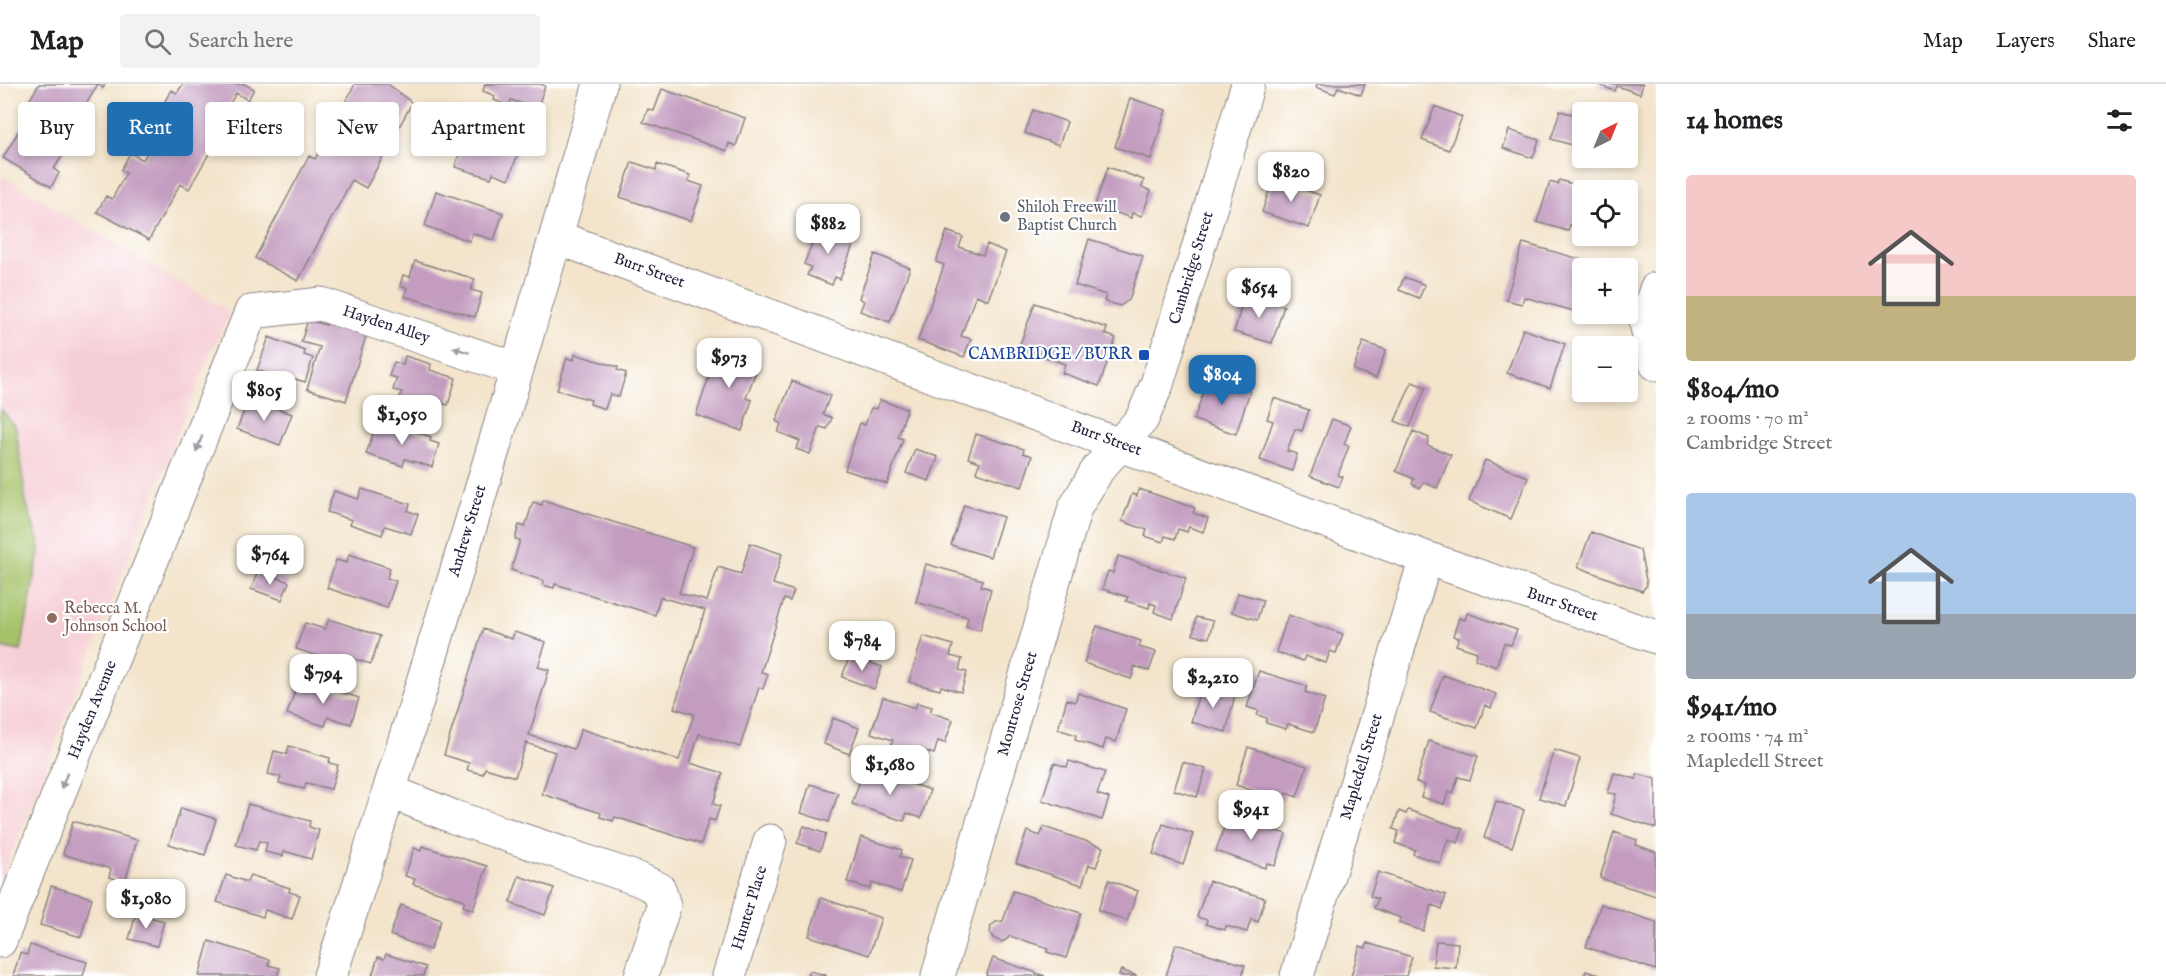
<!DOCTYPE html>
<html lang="en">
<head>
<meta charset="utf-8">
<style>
  body { margin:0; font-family:"IM FELL English",serif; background:#f2f2f2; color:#202124; height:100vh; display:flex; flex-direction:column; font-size:22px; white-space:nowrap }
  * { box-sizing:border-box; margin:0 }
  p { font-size:20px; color:#757577 }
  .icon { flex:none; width:33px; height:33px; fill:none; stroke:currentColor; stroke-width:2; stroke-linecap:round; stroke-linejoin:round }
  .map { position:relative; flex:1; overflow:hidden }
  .panel { display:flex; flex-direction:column; background:#fff; width:510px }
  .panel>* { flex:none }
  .top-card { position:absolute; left:18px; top:18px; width:570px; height:54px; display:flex; gap:12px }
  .needle { width:39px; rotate:43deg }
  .tools { position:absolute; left:1572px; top:18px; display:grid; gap:12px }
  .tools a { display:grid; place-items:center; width:66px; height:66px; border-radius:6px; background:#fff; box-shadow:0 3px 9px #0003; font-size:30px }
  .price { position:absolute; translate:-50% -51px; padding:0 14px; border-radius:12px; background:#fff; color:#222; font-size:20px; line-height:39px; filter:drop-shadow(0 2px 3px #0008) }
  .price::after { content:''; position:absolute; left:50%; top:36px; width:18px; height:14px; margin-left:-9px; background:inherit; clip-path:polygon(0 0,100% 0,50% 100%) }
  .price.selected { background:#1f6fb2; color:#fff }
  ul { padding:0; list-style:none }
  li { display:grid; align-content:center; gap:12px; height:318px; padding:0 30px }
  li span { display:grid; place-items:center; height:186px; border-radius:6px; color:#555 }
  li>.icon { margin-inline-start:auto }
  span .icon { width:108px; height:108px; fill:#fffc; stroke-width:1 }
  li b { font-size:26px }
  h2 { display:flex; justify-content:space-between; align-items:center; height:72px; padding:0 30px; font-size:26px }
  .pill { padding:0 21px; border-radius:6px; background:#fff; box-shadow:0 3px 9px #0003; font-size:21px; line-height:54px }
  .pill.selected { background:#1f6fb2; color:#fff }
  header { display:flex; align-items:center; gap:36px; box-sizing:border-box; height:84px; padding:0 30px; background:#fff; border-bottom:2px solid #e0e0e0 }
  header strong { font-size:28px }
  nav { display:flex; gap:33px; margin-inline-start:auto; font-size:21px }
  .search { width:420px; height:54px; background:#f2f2f2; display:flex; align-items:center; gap:15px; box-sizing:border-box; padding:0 21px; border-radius:6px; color:#757577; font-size:22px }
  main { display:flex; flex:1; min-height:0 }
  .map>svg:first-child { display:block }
</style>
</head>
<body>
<header>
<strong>Map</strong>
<div class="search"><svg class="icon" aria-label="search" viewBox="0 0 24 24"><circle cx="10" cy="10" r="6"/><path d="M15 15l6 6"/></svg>Search here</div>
<nav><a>Map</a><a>Layers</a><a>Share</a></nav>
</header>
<main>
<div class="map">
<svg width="1656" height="892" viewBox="0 0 1656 892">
  <rect width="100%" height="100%" fill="#fff"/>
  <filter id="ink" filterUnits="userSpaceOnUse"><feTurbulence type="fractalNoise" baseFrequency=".0167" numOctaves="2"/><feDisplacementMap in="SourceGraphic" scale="12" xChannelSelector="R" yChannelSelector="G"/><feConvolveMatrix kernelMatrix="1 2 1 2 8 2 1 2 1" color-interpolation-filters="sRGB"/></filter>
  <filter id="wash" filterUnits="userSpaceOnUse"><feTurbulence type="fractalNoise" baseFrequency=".008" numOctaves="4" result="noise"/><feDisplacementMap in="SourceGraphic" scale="24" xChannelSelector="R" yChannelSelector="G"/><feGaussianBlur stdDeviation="1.35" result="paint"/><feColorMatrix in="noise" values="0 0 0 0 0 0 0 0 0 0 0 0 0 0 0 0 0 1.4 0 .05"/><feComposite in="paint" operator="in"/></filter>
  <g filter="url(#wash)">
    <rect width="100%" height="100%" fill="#f3e4cb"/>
    <path fill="#f6cfd6" d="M0,91L231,229L210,269L0,799Z"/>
    <path fill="#a5c269" stroke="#647252" stroke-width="1.5" d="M0,324L16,344L26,419L40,462L21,567L0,563Z"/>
    <g id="blocks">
      <path fill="#c39cc0" d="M39,0H105L103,4L98,0L83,26L87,29L79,44L84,47L75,63L70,59L54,85L59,89L51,103L3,74L35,19L30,15Z
        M183,0H244L254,5L248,16L236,9L214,49L219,52L189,105L180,100L149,156L97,128L106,112L112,115L126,89L121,86L130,69L143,76L171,25L163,21L171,6L177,9Z
        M355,0H388L412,19L366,104L352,96L298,197L255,174L309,72L315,75Z
        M485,0H540L545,2L537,25L511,16L509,22L494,16L495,12L483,7Z
        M1317,0H1365L1361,11L1338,3L1335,10L1316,3Z
        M1596,0H1643L1640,10L1617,2L1615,7Z
        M662,5L745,34L736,62L729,59L727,67L643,38L648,25L654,27Z
        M1130,14L1166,26L1151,75L1115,63Z
        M1575,20L1601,28H1582V64L1551,55L1560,27L1572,30Z
        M1435,22L1462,33L1449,66L1422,56Z
        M1033,26L1067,38L1059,61L1025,49Z
        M1628,36L1632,37L1628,51Z
        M479,44L522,58L509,95L493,89L491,94L455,83L465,53L475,56Z
        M1509,46L1539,56L1533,74L1503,64Z
        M632,78L656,86L657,80L690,91L688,97L703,102L691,137L620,113Z
        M1108,83L1144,96L1142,103L1151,107L1142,132L1132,129L1131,134L1095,121Z
        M1273,95L1320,111L1309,144L1262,128Z
        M1559,96L1592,106H1582V145L1570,141L1568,147L1537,138L1550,98L1557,100Z
        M436,107L503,129L494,156L472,149L470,157L425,142Z
        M819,142L855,156L840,195L835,193L832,201L807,191L811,183L804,180Z
        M947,147L963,153L959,163L983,171L987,160L1006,168L988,216L976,211L961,252L971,255L964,273L918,256L944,181L936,178Z
        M1089,155L1143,172L1129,216L1120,222L1104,217L1106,211L1075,201Z
        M1523,159L1583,176L1582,181L1590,184H1582L1581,229L1524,213L1522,220L1506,216Z
        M875,170L910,184L890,238L860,227L864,217L859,214Z
        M415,177L475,195L471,206L482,209L475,233L404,212L407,204L400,202L403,191L410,193Z
        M1404,193L1425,201L1419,214L1399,206Z
        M1245,210L1284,222L1272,259L1234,248Z
        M1035,219L1107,244L1105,250L1116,254L1099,302L1062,289L1065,280L1019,263Z
        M308,236L326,241L327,237L367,249L346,317L307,305L320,263L301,258Z
        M1523,245L1565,260L1550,304L1507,289Z
        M269,253L305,267L304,271L313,274L305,298L295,295L293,299L257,286Z
        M726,258L750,267L746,279L758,282L746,314L752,316L742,347L696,331L711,287L716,289Z
        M1363,258L1386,266L1376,294L1353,286Z
        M575,270L618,283L617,286L626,289L619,313L610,310L605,325L590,320L591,316L557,306L567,274L574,276Z
        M405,272L431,280L430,286L456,294L448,321L422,314L421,318L400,313L402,308L393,306L397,294L389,292L394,278L403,281Z
        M1208,294L1250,307L1236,350L1194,336Z
        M792,297L830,312L823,330L832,334L827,345L820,343L810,370L796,365L800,357L778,348L781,340L776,337Z
        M1412,298L1426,303L1410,343L1395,337Z
        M249,314L292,330L280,361L237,345Z
        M1274,314L1309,326L1302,347L1295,345L1287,367L1297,370L1292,387L1260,376L1273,337L1267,335Z
        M880,316L907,325L898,353L903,355L887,400L845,386L860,339L865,341L871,324L877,325Z
        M1332,335L1351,342L1344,360L1349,362L1338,391L1343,393L1339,403L1310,392Z
        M389,339L431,353L430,357L439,360L432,383L405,375L403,382L366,370L375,344L386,347Z
        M1413,347L1429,354L1427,361L1451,371L1437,404L1423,398L1420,404L1412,400L1414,395L1396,387Z
        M976,350L1024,365L1023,369L1032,372L1022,403L976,388L980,378L968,374Z
        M915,365L938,373L929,397L906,389Z
        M1485,376L1528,393L1511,435L1469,417Z
        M362,405L410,420L408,427L418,430L411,450L385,442L382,451L350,440L352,436L327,428L334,407L358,415Z
        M1139,405L1195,424L1193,429L1208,434L1203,448L1189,443L1187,448L1178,445L1175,455L1165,452L1163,458L1145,452L1147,446L1122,437L1132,410L1137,412Z
        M543,416L693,463L679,509L707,517L718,483L741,490L750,459L782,470L773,500L794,507L790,517L784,515L761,588L768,590L763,605L759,603L740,663L699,650L690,679L723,689L713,720L720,722L715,737L709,735L701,760L615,733L613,737L600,733L601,729L542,710L555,668L526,659L515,693L485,684L483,690L467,686L469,679L444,671L483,545L512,555L514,548L546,558L538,583L549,586L529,651L574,665L581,645L679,676L694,630L674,624L705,526L660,513L655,531L555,500L554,504L543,501L544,497L511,486L520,456L515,455L519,441L525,443L533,418L542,421Z
        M964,421L1003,433L990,473L951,461Z
        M1591,448L1640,466L1647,501L1642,507L1578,483Z
        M349,470L390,484L387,494L396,497L387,524L327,504L336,476L347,479Z
        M1118,472L1186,494L1173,535L1154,528L1156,521L1150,519L1149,524L1126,517L1128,513L1102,505L1108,487L1113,489Z
        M926,480L983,496L981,502L991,505L980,546L966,542L968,533L916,518Z
        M258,487L289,498L282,516L251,505Z
        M1238,509L1263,516L1257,536L1232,528Z
        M1467,529L1517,546L1511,561L1504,559L1496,583L1475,575L1477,568L1456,561L1459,554L1453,552L1459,534L1465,536Z
        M1288,531L1343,550L1336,569L1330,567L1326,579L1305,572L1303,577L1276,568Z
        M1196,533L1213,537L1209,554L1193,551Z
        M329,535L380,552L371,580L345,572L343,580L296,565L305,539L325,545Z
        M1097,542L1141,557L1139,563L1156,568L1149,587L1135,582L1131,595L1084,579Z
        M923,552L953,561L950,572L962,575L959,586L967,588L961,608L941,602L940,606L909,598Z
        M850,571L882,583L874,605L842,593Z
        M1259,587L1307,602L1305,608L1325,615L1314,648L1288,640L1286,645L1266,639L1267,634L1257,631L1259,627L1247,623Z
        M1443,591L1496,610L1491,624L1485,621L1477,644L1430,628Z
        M310,598L359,614L351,640L328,633L325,642L287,630L296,604L306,607Z
        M1201,602L1235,611L1226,648L1191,638Z
        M1078,609L1126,625L1116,658L1106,655L1103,665L1075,656L1076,651L1058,645L1067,615L1075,618Z
        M883,613L915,624L917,619L932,623L930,628L953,636L945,659L938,657L934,670L912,663L910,668L891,662L893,656L871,649Z
        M833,634L859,644L849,670L824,660Z
        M1429,657L1478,672L1470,696L1458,693L1453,709L1449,707L1444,720L1421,713L1425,701L1416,698Z
        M289,662L330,674L329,679L338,681L331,705L306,699L304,705L279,699L281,693L268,690L274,667L287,670Z
        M1248,663L1307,682L1297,713L1286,709L1283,717L1236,701Z
        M1554,666L1580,674L1566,722L1539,714Z
        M1069,677L1105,688L1097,710L1109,714L1102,736L1042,716L1054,679L1067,683Z
        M1183,678L1206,685L1197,713L1174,706Z
        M864,684L930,706L921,734L907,729L904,737L852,720Z
        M1614,689L1636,695L1638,690L1656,695V744L1611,730L1616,710L1608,709Z
        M810,700L838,709L829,738L801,729Z
        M1496,717L1524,726L1512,763L1484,754Z
        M248,720L310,737L309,743L319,746L311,775L284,767L283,772L265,768L267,759L259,757L256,766L236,761Z
        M181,724L216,735L205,771L169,760Z
        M1408,726L1463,745L1458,759L1448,755L1440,779L1413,770L1415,766L1395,759L1399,747L1393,745L1399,727L1406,730Z
        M1229,729L1249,736L1251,731L1275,740L1273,746L1286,750L1275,782L1267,779L1265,784L1216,767Z
        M73,737L137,756L125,798L109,793L111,785L63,770Z
        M1163,740L1193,750L1183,781L1153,770Z
        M804,742L826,750L820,767L797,759Z
        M1044,743L1103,763L1096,783L1089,781L1082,801L1016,779L1027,747L1040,752Z
        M1614,748L1637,756L1636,761L1656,768V812L1600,794Z
        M861,753L902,766L900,773L911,776L901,808L872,799L870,805L847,798Z
        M422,762L487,782L473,826L463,822L465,816L413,800L415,795L405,792L414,764L421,767Z
        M1378,788L1446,811L1442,825L1432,821L1423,847L1399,839L1401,834L1374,824L1378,815L1370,812Z
        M226,791L247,798L250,791L290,804L289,808L300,811L292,835L265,826L263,833L217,818Z
        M519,792L554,804L545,831L510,819Z
        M1109,796L1138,807L1127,837L1098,826Z
        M1209,797L1265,814L1258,838L1251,835L1247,848L1226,842L1225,846L1206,840L1207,836L1197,833Z
        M51,802L92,814L81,853L40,841Z
        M1013,807L1081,829L1066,874L1047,868L1048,864L1010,852L1006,856L1001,858L993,854L990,849L991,842L996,838L1003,837Z
        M821,814L881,834L869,871L809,852Z
        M1601,820L1656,838V886L1586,863Z
        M401,821L441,836L430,866L390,851Z
        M136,830L164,837L157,862L129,855Z
        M209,857L270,876L268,881L280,884L277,892H199Z
        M1436,857L1458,859L1456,884L1433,882Z
        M1367,859L1412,873L1406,892H1351L1360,862L1366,864Z
        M1176,860L1245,881L1242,892H1166Z
        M30,861L87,878L83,892H13L20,869L27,871Z
        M386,870L426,883L423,892H372L378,873L384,875Z
        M993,874L1045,892H986Z
        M1121,886L1137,892H1119Z
        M810,887L826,891V892H808Z
        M1586,887L1600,891V892H1584Z"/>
    </g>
  </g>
  <g filter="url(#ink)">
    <use href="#blocks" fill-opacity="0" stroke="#8a8383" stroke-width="1.5"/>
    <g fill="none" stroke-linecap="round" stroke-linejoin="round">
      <defs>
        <path id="minor" d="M556,153L1426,474L1656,553
          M1656,205L1646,239L1656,280
          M389,707L454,733L638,795L659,805L664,822L641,892
          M0,857L251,228L321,220L517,285
          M330,892C426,597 514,298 600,0
          M729,892L770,757
          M938,892L1075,424L1098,385L1142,335L1157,300L1248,0
          M1297,892L1426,474"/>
      </defs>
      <use href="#minor" stroke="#8a8383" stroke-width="35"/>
      <use href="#minor" stroke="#fff" stroke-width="33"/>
    </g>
    <defs><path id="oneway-solid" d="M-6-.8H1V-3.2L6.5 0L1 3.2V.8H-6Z" transform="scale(1.5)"/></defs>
    <g fill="#9c9ca7">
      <use href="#oneway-solid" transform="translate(461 266) rotate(-162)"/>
      <use href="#oneway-solid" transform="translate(199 360) rotate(112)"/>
      <use href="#oneway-solid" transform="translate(64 697) rotate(112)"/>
    </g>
  </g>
  <circle fill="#6b7280" stroke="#fff" stroke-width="2" cx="1005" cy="133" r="6"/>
  <rect fill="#1a4fb4" stroke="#fff" stroke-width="2" x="1138" y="265" width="12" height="12" rx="3"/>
  <circle fill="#8d6e63" stroke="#fff" stroke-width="2" cx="52" cy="534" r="6"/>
  <g text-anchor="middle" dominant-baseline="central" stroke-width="4.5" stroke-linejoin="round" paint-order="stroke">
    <g font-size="16" fill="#5b616d" stroke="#fff" text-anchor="start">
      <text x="1017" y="124">Shiloh Freewill<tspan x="1017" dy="18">Baptist Church</tspan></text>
    </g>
    <g font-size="16" fill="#22223b" stroke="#fff">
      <text transform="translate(1192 184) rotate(-73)">Cambridge Street</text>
      <text transform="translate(649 187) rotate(20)">Burr Street</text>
      <text transform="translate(386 241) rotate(18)">Hayden Alley</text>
      <text transform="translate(1106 355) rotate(20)">Burr Street</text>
      <text transform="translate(468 447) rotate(-73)">Andrew Street</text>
      <text transform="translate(1562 521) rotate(19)">Burr Street</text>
      <text transform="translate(1018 620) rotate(-74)">Montrose Street</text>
      <text transform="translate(93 626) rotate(-68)">Hayden Avenue</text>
      <text transform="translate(1362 683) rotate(-73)">Mapledell Street</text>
      <text transform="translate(750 824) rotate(-73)">Hunter Place</text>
    </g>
    <g font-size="16" fill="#164399" stroke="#fff" text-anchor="end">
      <text x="1132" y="271">CAMBRIDGE / BURR</text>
    </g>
    <g font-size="16" fill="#785e54" stroke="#fff" text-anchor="start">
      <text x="64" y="525">Rebecca M.<tspan x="64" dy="18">Johnson School</tspan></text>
    </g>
  </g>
</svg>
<div class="tools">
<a><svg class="needle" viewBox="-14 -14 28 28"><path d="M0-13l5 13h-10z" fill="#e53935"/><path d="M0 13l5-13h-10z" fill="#757577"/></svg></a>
<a><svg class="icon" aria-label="locate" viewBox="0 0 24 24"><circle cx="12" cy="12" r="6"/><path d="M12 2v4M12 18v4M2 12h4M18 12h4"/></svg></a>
<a>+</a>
<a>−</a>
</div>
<b class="price" style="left:1291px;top:119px">$820</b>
<b class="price" style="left:828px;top:171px">$882</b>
<b class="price" style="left:1259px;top:235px">$654</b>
<b class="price" style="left:729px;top:305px">$973</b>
<b class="price selected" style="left:1222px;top:322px">$804</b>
<b class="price" style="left:264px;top:338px">$805</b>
<b class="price" style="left:402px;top:362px">$1,050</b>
<b class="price" style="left:270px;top:502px">$764</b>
<b class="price" style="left:862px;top:588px">$784</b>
<b class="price" style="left:323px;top:621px">$794</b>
<b class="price" style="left:1213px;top:625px">$2,210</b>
<b class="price" style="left:890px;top:712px">$1,680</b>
<b class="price" style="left:1251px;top:757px">$941</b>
<b class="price" style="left:146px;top:846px">$1,080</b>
<div class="top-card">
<a class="pill">Buy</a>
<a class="pill selected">Rent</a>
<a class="pill">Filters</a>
<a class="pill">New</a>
<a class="pill">Apartment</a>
</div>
</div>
<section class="panel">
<h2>14 homes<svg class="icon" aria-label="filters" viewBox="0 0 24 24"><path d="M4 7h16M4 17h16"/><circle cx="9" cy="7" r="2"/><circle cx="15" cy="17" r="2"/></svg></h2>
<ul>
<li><span style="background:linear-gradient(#f6c9c9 65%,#c2b280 0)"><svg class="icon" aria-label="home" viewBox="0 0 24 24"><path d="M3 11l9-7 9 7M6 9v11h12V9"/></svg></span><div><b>$804/mo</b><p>2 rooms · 70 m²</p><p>Cambridge Street</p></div></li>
<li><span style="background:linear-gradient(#a9c7e8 65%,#9aa5b1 0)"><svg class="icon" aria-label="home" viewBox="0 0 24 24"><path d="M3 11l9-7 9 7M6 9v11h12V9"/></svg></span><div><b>$941/mo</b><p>2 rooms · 74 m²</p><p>Mapledell Street</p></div></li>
</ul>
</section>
</main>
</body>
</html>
